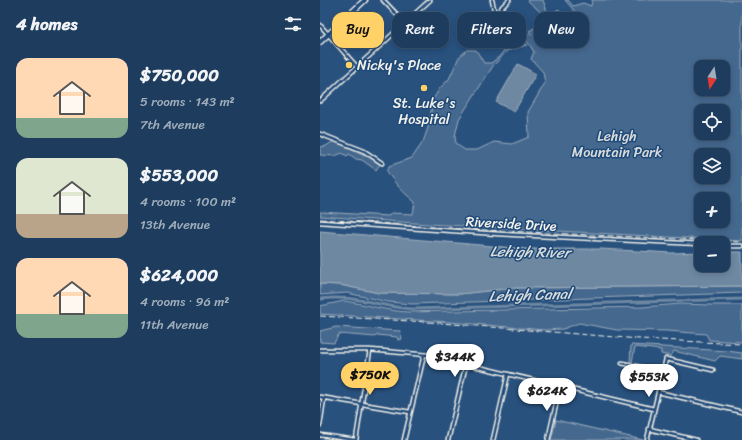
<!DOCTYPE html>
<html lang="en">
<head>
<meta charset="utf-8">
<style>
  body { margin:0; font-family:Sriracha,sans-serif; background:#264464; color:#f1f3f6; height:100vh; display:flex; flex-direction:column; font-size:15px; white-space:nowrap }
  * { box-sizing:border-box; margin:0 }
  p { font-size:13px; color:#a1aebc }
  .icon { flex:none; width:22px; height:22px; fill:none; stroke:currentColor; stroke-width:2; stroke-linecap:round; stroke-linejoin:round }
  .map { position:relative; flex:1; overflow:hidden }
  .panel { display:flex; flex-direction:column; background:#1e3d5e; width:320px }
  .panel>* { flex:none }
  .banner { position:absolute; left:12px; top:12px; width:350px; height:36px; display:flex; gap:8px }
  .needle { width:26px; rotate:192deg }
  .buttons { position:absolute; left:374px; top:60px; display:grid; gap:8px }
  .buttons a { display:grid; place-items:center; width:36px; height:36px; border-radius:8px; background:#1e3d5e; box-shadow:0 2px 6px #0003,0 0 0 1px #3c5673; font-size:20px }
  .price { position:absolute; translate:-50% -34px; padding:0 9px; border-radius:14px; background:#fff; color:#222; font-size:13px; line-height:26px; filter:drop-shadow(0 1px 2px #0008) }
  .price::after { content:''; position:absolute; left:50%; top:24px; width:12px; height:9px; margin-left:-6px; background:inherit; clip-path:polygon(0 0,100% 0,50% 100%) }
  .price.on { background:#ffd166; color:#111 }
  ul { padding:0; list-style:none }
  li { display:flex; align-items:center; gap:12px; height:100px; padding:0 16px }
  li span { display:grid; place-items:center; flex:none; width:112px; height:80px; border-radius:12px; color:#555 }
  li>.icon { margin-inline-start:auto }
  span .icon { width:48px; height:48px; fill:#fffc; stroke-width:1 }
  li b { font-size:17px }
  h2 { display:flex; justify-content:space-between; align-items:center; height:48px; padding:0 16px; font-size:17px }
  .pill { padding:0 14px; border-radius:12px; background:#1e3d5e; box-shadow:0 2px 6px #0003,0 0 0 1px #3c5673; font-size:14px; line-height:36px }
  .pill.on { background:#ffd166; color:#111 }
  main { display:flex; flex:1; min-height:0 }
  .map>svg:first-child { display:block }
</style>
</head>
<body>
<main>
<section class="panel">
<h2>4 homes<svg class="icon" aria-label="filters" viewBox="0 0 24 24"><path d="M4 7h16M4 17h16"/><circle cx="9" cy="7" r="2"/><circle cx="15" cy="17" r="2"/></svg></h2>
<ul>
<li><span style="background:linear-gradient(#ffd9b3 75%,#7fa58c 0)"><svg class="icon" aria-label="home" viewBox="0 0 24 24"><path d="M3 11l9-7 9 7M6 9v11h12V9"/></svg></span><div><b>$750,000</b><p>5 rooms · 143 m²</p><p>7th Avenue</p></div></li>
<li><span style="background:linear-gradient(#dfe7d0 70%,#b9a48a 0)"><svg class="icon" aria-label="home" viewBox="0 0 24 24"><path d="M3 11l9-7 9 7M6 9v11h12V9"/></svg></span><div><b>$553,000</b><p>4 rooms · 100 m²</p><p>13th Avenue</p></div></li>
<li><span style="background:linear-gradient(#ffd9b3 70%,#7fa58c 0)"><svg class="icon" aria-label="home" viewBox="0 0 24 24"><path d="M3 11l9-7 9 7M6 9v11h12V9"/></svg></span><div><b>$624,000</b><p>4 rooms · 96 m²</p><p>11th Avenue</p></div></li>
</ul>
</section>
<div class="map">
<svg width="422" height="440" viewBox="0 0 422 440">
  <rect width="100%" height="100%" fill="#28517e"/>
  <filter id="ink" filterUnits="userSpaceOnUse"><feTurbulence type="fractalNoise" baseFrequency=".025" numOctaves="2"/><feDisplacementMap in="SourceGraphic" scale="8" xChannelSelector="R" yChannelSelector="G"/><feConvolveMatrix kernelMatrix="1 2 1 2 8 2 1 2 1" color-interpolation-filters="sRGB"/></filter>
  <g filter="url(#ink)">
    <path fill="#45688e" stroke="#9cacbb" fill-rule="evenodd" d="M207,0H223L229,17L238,9L251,21L258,15L245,0H248L253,6L263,3L271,6L272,0H422V241L108,224L0,216V212L69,216L71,213L93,214L95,202C84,193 74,183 67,171L69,166L92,158L103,142L110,122L112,101L120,88L129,79L139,57L147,50H156L164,63H171L179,57L197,34L176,9L179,10L197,31L200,38L207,45L190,50H188L173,66L139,119L135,136L136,144L145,150H157L174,142L192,144L209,137L208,112L225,83L223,72L211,59L214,52C210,44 203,38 200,30L201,28L208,35L212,34L209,31L227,21L225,16ZM381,67H403V89H381ZM381,111H403V133H381ZM381,155H403V177H381ZM381,199H403V221H381Z
      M14,141L49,157L60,164L56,170L42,160L36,159L29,154L27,156L22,153L15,156L0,155V147L6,146Z
      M0,284L20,285L59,293L140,294L192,288L422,286V293L92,304L68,302L27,293L0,295Z
      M24,301C46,304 66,311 88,312L322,307L361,304L391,305H422V342L389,340L386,334L347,331L297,330L259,323L243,329L225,330L129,322L0,314V306Z
      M16,327L80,331L82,339L78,340L77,337L57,335L55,337L19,334L14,343L0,342V331Z
      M311,345L407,351L422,353V359L400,356L395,361L354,351L351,356L341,354V350L315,347L312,362H310Z
      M236,420L323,440H231Z"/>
    <path fill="#6e88a2" stroke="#a4b2be" d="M198,64L216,74L194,112L176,102Z
      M0,231L206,249H281L352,253L381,252V265H403V252H422V286L193,288L140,294L59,293L20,285L0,284Z"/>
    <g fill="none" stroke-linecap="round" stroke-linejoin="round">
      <path stroke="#6e88a2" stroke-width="3" d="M0,299C36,294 58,307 92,309L422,299"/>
      <defs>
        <path id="minor" d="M63,0L85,23
          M172,0L175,14
          M189,0L182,7L181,9L186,18L198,30
          M0,25L37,67
          M0,101L110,0
          M0,134L44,151L62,163
          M0,222L179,234L381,244
          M403,246H422
          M0,350H50L108,355L334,409
          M302,363L343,372
          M338,392L422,412
          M0,397L90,412
          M0,425L4,398
          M329,429L376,440
          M0,435L35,440
          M36,440L50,350
          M84,440L104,355
          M128,440L146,364
          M173,440L188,374
          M228,440L240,387
          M327,440L346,359L393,370"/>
        <path id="secondary" d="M0,42L45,0"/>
      </defs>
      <use href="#minor" stroke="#f4f1e8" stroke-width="5.5"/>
      <use href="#secondary" stroke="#f4f1e8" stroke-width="7"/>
      <use href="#minor" stroke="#1f4a7a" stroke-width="2.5"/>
      <use href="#secondary" stroke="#1f4a7a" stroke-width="4"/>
      <path stroke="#f4f1e8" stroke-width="1" stroke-dasharray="6 3" stroke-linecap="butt" d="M0,219L143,229L422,242
        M0,316L108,322L320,339L422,344"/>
    </g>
  </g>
  <g fill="#ffd166" stroke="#1f4a7a" stroke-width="1.5">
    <circle cx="29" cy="65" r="4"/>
    <circle cx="104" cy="88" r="4"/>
  </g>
  <g text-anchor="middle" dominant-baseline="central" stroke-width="3" stroke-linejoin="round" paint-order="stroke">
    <g font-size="14" fill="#f4f1e8" stroke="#1f4a7a" text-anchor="start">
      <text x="37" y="65">Nicky's Place</text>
      <text x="104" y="103" text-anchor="middle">St. Luke's<tspan x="104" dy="16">Hospital</tspan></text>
    </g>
    <g font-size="14" fill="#dadcda" stroke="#1f4a7a">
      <text x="297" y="136">Lehigh<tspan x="297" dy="16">Mountain Park</tspan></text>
    </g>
    <g font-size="14" fill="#f4f1e8" stroke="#1f4a7a">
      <text transform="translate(191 224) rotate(3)">Riverside Drive</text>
    </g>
    <g font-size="15" font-style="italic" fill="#d9dcda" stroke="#1f4a7a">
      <text transform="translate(210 252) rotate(1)">Lehigh River</text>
      <text transform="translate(210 295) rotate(-2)">Lehigh Canal</text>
    </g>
  </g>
</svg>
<div class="buttons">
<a><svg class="needle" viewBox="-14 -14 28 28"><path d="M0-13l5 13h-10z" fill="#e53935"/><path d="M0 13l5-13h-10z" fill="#a1aebc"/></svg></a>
<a><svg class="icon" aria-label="locate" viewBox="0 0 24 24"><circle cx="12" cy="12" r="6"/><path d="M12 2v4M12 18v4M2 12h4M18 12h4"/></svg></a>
<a><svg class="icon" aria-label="layers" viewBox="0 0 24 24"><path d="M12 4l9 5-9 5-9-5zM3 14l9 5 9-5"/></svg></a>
<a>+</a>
<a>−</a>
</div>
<b class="price" style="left:135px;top:378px">$344K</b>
<b class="price on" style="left:50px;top:396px">$750K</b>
<b class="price" style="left:329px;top:398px">$553K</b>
<b class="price" style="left:227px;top:412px">$624K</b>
<div class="banner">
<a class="pill on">Buy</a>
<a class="pill">Rent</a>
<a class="pill">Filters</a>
<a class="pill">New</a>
</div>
</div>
</main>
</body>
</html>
